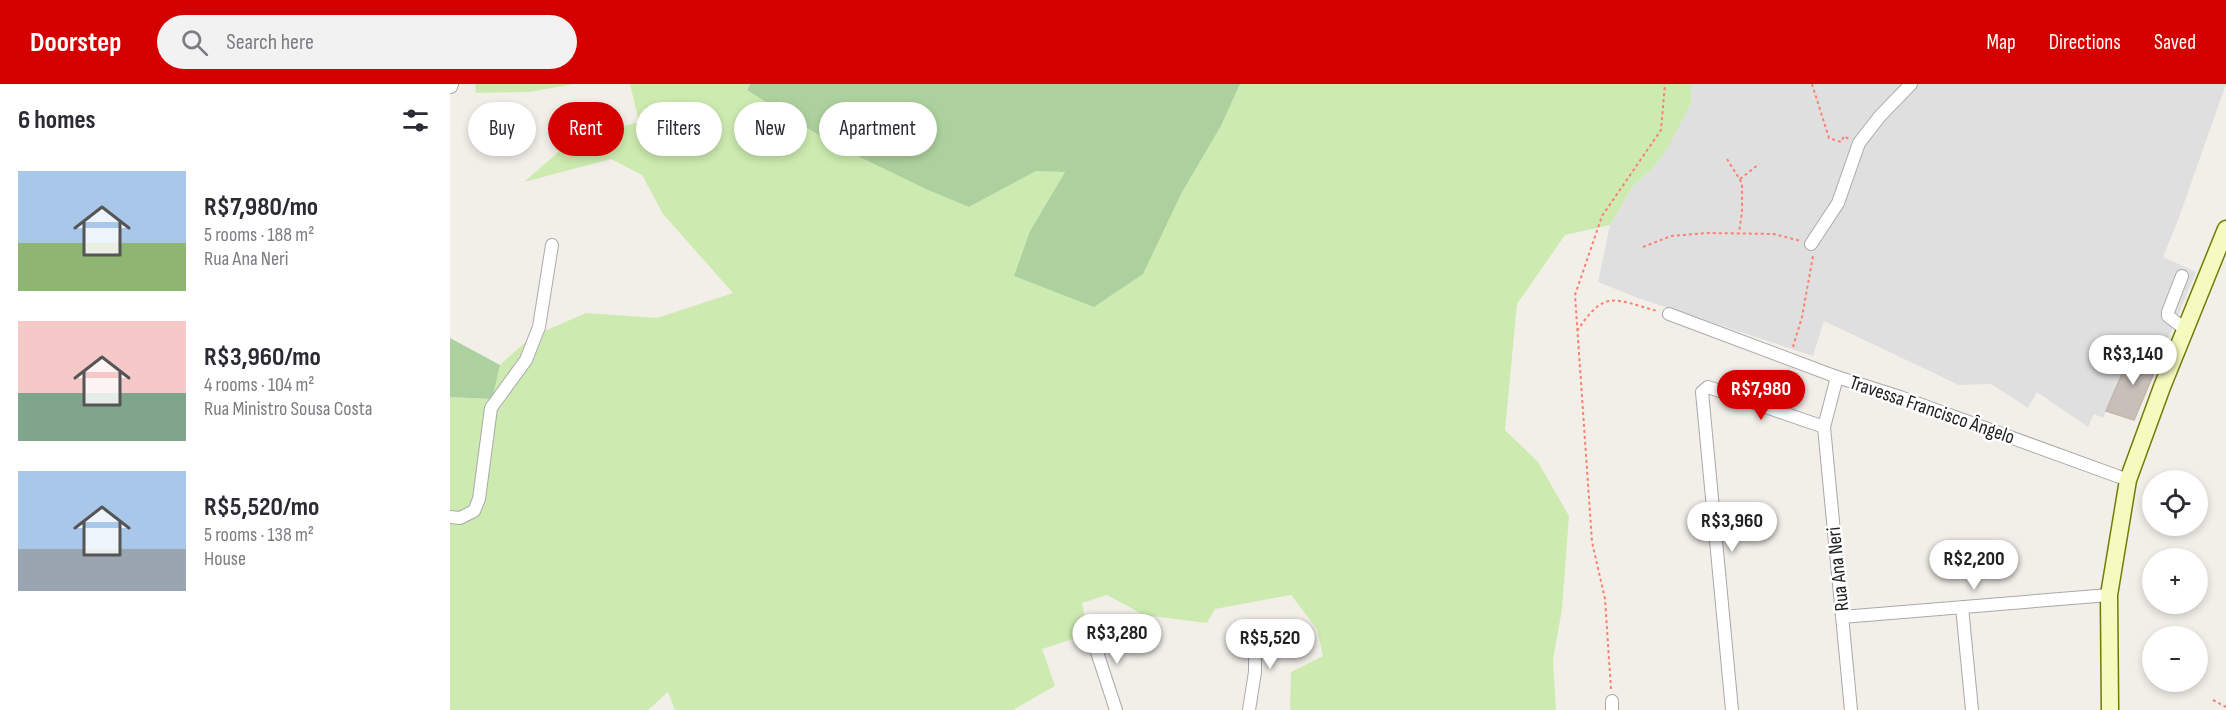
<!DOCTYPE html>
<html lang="en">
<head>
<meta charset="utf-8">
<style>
  body { margin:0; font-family:"Sofia Sans Condensed",sans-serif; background:#f2f2f3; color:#2b2b33; height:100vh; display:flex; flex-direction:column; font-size:22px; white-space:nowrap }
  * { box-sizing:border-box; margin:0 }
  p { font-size:20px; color:#7c7c81 }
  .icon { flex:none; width:33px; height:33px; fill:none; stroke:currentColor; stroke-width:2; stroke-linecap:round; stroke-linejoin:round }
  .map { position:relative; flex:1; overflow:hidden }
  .drawer { display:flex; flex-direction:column; background:#fff; width:450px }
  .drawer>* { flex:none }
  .guide { position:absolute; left:18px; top:18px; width:570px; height:54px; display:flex; gap:12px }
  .fabs { position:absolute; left:1692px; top:386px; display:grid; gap:12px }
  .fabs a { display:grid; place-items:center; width:66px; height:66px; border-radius:50%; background:#fff; box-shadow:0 3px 9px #0003; font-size:30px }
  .price { position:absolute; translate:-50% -51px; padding:0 14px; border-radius:21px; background:#fff; color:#222; font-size:20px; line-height:39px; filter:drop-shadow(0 2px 3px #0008) }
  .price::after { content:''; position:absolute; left:50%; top:36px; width:18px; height:14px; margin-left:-9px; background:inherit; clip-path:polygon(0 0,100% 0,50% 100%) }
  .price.current { background:#d40000; color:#fff }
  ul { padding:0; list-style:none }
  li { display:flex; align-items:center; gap:18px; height:150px; padding:0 18px }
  li span { display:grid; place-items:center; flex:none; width:168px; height:120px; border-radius:0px; color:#555 }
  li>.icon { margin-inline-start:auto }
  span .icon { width:72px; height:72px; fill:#fffc; stroke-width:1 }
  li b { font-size:26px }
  h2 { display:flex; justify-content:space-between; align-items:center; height:72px; padding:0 18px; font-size:26px }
  .pill { padding:0 21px; border-radius:27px; background:#fff; box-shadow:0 3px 9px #0003; font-size:21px; line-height:54px }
  .pill.current { background:#d40000; color:#fff }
  header { display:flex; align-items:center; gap:36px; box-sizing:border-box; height:84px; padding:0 30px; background:#d40000; color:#fff }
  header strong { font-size:28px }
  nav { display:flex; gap:33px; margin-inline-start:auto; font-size:21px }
  .search { width:420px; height:54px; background:#f2f2f3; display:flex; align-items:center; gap:15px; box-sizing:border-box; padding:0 21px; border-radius:33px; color:#7c7c81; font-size:22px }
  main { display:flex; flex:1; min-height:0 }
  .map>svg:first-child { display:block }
</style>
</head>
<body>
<header>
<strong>Doorstep</strong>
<div class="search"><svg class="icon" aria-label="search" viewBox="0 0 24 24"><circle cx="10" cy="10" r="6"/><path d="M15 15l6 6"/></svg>Search here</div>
<nav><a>Map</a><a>Directions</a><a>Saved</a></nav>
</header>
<main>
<section class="drawer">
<h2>6 homes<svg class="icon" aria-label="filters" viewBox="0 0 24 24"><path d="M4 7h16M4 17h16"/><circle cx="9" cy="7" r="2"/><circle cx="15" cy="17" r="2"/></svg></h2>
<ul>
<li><span style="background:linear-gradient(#a9c7e8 60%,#8fb573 0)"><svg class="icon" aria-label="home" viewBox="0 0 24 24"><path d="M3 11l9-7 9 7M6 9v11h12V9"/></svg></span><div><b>R$7,980/mo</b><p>5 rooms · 188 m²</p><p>Rua Ana Neri</p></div></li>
<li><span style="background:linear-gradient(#f6c9c9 60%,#7fa58c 0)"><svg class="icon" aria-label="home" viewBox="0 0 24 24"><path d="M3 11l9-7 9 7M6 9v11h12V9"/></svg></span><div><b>R$3,960/mo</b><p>4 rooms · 104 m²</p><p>Rua Ministro Sousa Costa</p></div></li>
<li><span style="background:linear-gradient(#a9c7e8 65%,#9aa5b1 0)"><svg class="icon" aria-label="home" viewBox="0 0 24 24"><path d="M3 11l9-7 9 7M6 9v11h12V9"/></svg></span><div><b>R$5,520/mo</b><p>5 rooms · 138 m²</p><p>House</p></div></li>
</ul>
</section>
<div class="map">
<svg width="1776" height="626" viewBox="0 0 1776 626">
  <rect width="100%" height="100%" fill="#f2efe9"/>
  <path fill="#e0dfdf" d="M1241,0H1776L1728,136L1713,173L1746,188L1709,277L1682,267L1653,334L1644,330L1638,343L1587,308L1578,324L1541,300L1509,301L1374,237L1363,272L1188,214L1148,198L1160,141L1183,102L1203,84L1241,20Z"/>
  <path fill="#cdebb0" d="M25,0H125L79,8L26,9Z
    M180,0H300L297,5L519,123L586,87L615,88L580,147L731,110L771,42L790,0H1241V20L1217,65L1203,84L1183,102L1160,141L1115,151L1067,220L1055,346L1088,378L1119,432L1112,525L1103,576L1106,626H840L841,588L873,572L867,545L841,511L765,525L757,539L694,531L657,511L632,519L638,550L592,565L605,602L563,626H225L218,608L198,626H0V313L41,315L50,281L81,253L136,229L207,234L283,209L213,130L192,91L161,75L74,98L122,56L189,38Z"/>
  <path fill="#add19e" d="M300,0H790L771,42L731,110L693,190L644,223L564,192L580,147L615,88L586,87L519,123L476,105L383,60L297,6Z
    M0,254L50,281L42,315L0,313Z"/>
  <path fill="#c7bfb8" stroke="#c4b6ab" stroke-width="1.5" d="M1682,267L1709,277L1684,336L1656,327Z"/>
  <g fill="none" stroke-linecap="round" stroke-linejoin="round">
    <defs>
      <path id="street" d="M1,3L2,0
        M1361,160L1388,119L1409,59L1430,32L1461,0
        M1732,192L1718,228V232L1735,245
        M1219,230L1387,293L1450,313L1678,396
        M1387,293L1374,343L1401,626
        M0,433L10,434L24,427L29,415L41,324L76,276L89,243L102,161
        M1512,523L1522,626
        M1392,533L1659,511
        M796,550L805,569V588L799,626
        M645,562L666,626
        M1162,617V626
        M1282,626L1252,308L1258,303L1374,343"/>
      <path id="secondary" d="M1660,626L1659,511L1678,396L1712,303L1776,145"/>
    </defs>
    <use href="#street" stroke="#a9a9a9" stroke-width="14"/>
    <use href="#secondary" stroke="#707d05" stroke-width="19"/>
    <path stroke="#fa8072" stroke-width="2" stroke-dasharray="3 3" stroke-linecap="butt" d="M1362,0L1379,54L1391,58L1394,52L1399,55
      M1277,75L1292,99V128L1289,149
      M1290,95L1309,80
      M1193,163L1221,152L1257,149L1324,150L1351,157
      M1127,247C1155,205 1163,215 1207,227
      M1343,263L1352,233L1363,172
      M1161,605L1155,515L1142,458L1125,211L1152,132L1211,46L1215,0
      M1763,616L1776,623"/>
    <use href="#street" stroke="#fff" stroke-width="12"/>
    <use href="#secondary" stroke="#f7fabf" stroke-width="16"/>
  </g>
  <g text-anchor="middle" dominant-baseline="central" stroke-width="5" stroke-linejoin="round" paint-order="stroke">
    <g font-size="20" fill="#222" stroke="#fff">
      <text transform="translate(1482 326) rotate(19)">Travessa Francisco Ângelo</text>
      <text transform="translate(1388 485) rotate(-96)">Rua Ana Neri</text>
    </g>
  </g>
</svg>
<div class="fabs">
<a><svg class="icon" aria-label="locate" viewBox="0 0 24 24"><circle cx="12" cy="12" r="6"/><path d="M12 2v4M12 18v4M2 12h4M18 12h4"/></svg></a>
<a>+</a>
<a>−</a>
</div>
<b class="price" style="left:1683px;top:302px">R$3,140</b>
<b class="price current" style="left:1311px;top:337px">R$7,980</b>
<b class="price" style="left:1282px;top:469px">R$3,960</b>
<b class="price" style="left:1524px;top:507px">R$2,200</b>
<b class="price" style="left:667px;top:581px">R$3,280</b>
<b class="price" style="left:820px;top:586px">R$5,520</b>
<div class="guide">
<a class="pill">Buy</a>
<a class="pill current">Rent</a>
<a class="pill">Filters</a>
<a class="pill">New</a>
<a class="pill">Apartment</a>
</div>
</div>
</main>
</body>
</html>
